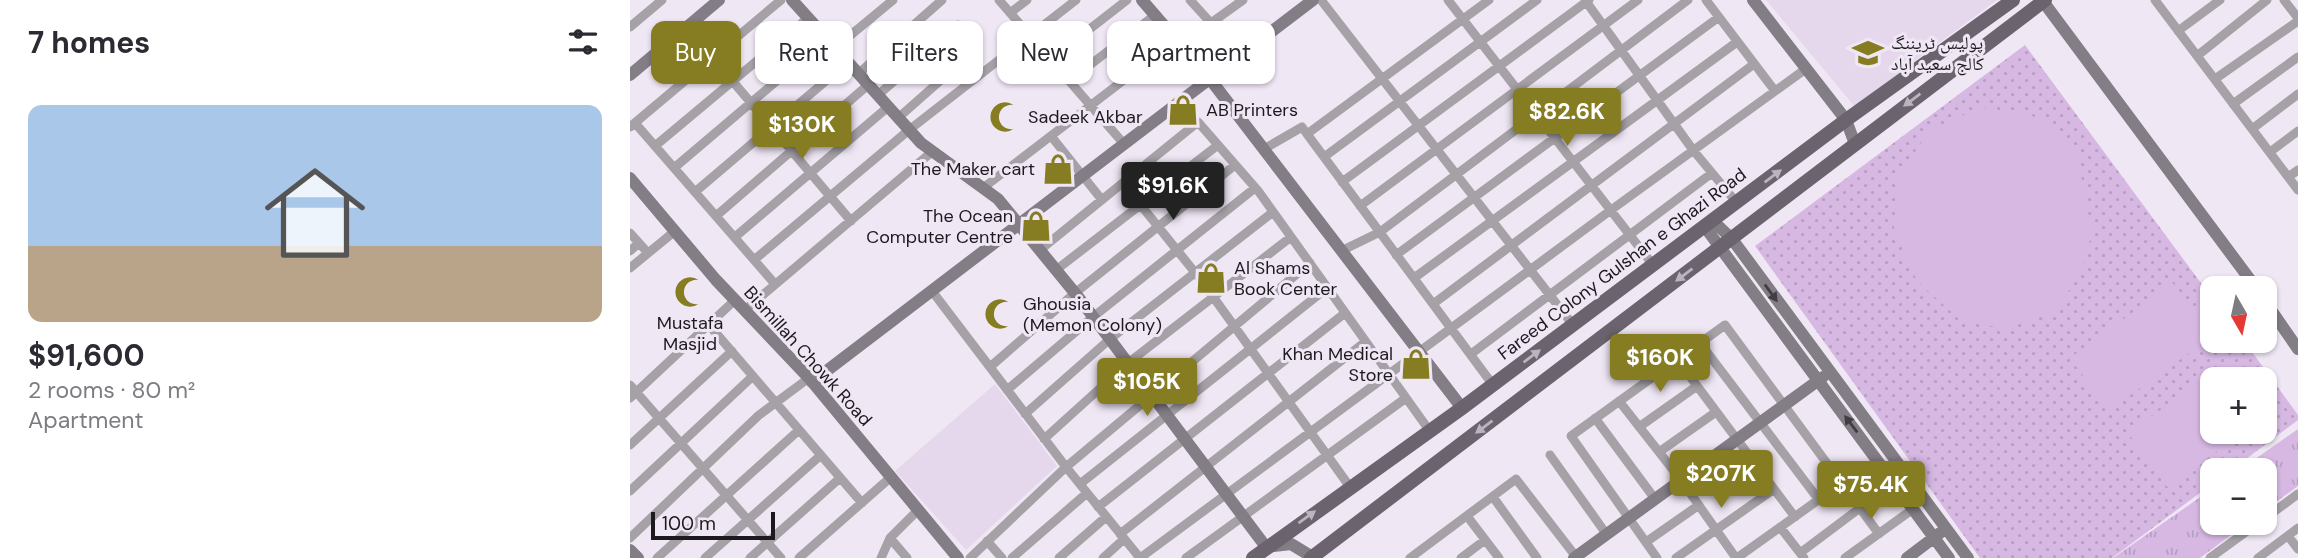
<!DOCTYPE html>
<html lang="en">
<head>
<meta charset="utf-8">
<style>
  body { margin:0; font-family:"DM Sans","Noto Naskh Arabic",sans-serif; background:#f7f7f7; color:#2b2b33; height:100vh; display:flex; flex-direction:column; font-size:26px; white-space:nowrap }
  * { box-sizing:border-box; margin:0 }
  p { font-size:23px; color:#7c7c81 }
  .icon { flex:none; width:38px; height:38px; fill:none; stroke:currentColor; stroke-width:2; stroke-linecap:round; stroke-linejoin:round }
  .map { position:relative; flex:1; overflow:hidden }
  .sheet { display:flex; flex-direction:column; background:#fff; width:630px }
  .sheet>* { flex:none }
  .hud { position:absolute; left:21px; top:21px; width:665px; height:63px; display:flex; gap:14px }
  .needle { width:46px; rotate:171deg }
  .buttons { position:absolute; left:1570px; top:276px; display:grid; gap:14px }
  .buttons a { display:grid; place-items:center; width:77px; height:77px; border-radius:14px; background:#fff; box-shadow:0 2px 5px #0004; font-size:35px }
  .scale { position:absolute; left:21px; bottom:18px; width:124px; box-sizing:border-box; padding-left:7px; border:4px solid #1d1a1f; border-top:0; font-size:19px; line-height:24px; white-space:nowrap; color:#1d1a1f; -webkit-text-stroke:5px #f0e7f5; paint-order:stroke }
  .price { position:absolute; translate:-50% -60px; padding:0 16px; border-radius:7px; background:#867d23; color:#fff; font-size:23px; line-height:46px; filter:drop-shadow(0 2px 4px #0008) }
  .price::after { content:''; position:absolute; left:50%; top:42px; width:21px; height:16px; margin-left:-10px; background:inherit; clip-path:polygon(0 0,100% 0,50% 100%) }
  .price.selected { background:#222; color:#fff }
  ul { padding:0; list-style:none }
  li { display:grid; align-content:center; gap:14px; height:371px; padding:0 28px }
  li span { display:grid; place-items:center; height:217px; border-radius:14px; color:#555 }
  li>.icon { margin-inline-start:auto }
  span .icon { width:126px; height:126px; fill:#fffc; stroke-width:1 }
  li b { font-size:30px }
  h2 { display:flex; justify-content:space-between; align-items:center; height:84px; padding:0 28px; font-size:30px }
  .chip { padding:0 24px; border-radius:14px; background:#fff; box-shadow:0 2px 5px #0004; font-size:24px; line-height:63px }
  .chip.selected { background:#867d23; color:#fff }
  main { display:flex; flex:1; min-height:0 }
  .map>svg:first-child { display:block }
</style>
</head>
<body>
<main>
<section class="sheet">
<h2>7 homes<svg class="icon" aria-label="filters" viewBox="0 0 24 24"><path d="M4 7h16M4 17h16"/><circle cx="9" cy="7" r="2"/><circle cx="15" cy="17" r="2"/></svg></h2>
<ul>
<li><span style="background:linear-gradient(#a9c7e8 65%,#b9a48a 0)"><svg class="icon" aria-label="home" viewBox="0 0 24 24"><path d="M3 11l9-7 9 7M6 9v11h12V9"/></svg></span><div><b>$91,600</b><p>2 rooms · 80 m²</p><p>Apartment</p></div></li>
</ul>
</section>
<div class="map">
<svg width="1668" height="558" viewBox="0 0 1668 558">
  <defs>
    <pattern id="grass-tufts" width="24" height="20" patternUnits="userSpaceOnUse" patternTransform="scale(1.75)"><rect width="24" height="20" fill="#d6b8e3"/><path d="M3 7l-1-3M5 7V3M7 7l1-3M15 17l-1-3M17 17v-4M19 17l1-3" fill="none" stroke="#b79ec2"/></pattern>
    <pattern id="park-dots" width="8" height="8" patternUnits="userSpaceOnUse" patternTransform="scale(1.75)"><rect width="8" height="8" fill="#d6b8e3"/><path d="M2 2h.1M6 6h.1" fill="none" stroke="#b79ec2" stroke-width="1.8" stroke-linecap="round"/></pattern>
  </defs>
  <rect width="100%" height="100%" fill="#f0e7f5"/>
  <path fill="#e6d8ec" d="M1136,0H1367L1224,106Z
    M365,384L427,466L336,550L265,471Z"/>
  <path fill="url(#grass-tufts)" d="M1668,429V486L1635,510L1634,471H1608Z
    M1582,489V523H1617L1570,558H1483Z"/>
  <path fill="url(#park-dots)" fill-rule="evenodd" d="M1395,45L1582,298V341H1614L1668,415V420L1600,471H1582V484L1482,558H1350L1125,246ZM1582,380H1634V432H1582Z"/>
  <path fill="#d6b8e3" d="M1352,107L1411,118L1447,153L1462,233L1451,273L1424,313L1374,329L1328,318L1287,281L1264,229L1267,177L1301,129Z
    M1543,283L1582,337L1478,411L1440,358Z
    M1599,361L1613,380H1582V432H1614L1537,487L1498,433Z"/>
  <g fill="none" stroke-linecap="round" stroke-linejoin="round">
    <path stroke="#a5a1a7" stroke-width="9" d="M369,0L494,144
      M560,0L610,55
      M691,0L943,325
      M818,0L1023,265
      M955,0L1063,150L1107,203
      M1076,0L1145,91
      M1525,0L1668,190
      M1654,0L1668,18
      M380,13L397,0
      M581,23L613,0
      M0,27L32,0
      M1548,31L1590,0
      M205,48L263,0
      M1567,56L1637,0
      M83,58L221,221
      M420,60L497,0
      M228,74L312,0
      M1585,79L1668,21
      M439,81L525,15
      M248,95L328,25
      M1603,104L1668,57
      M268,118L337,57
      M5,123L145,284
      M0,127L151,0
      M1622,129L1668,94
      M677,134L863,385
      M421,136L472,200
      M25,146L178,18
      M634,149L672,127L677,134L859,0
      M1640,152L1668,131
      M694,157L907,0
      M44,168L196,39
      M1658,177L1668,170
      M712,182L959,0
      M493,183L571,280L720,487
      M353,188L546,40
      M65,192L218,62
      M730,206L1008,0
      M86,216L238,85
      M0,233L18,253
      M105,237L258,107
      M410,250L568,122L629,192L799,430
      M0,251L9,243
      M711,251L750,232L1058,0
      M766,255L1089,17
      M124,260L279,130L446,0
      M0,268L45,231
      M426,270L588,145
      M784,278L1107,42
      M302,291L436,467L510,558
      M803,304L1124,64
      M115,310L303,151
      M79,325L232,503
      M1070,343L1189,500
      M841,354L1082,173
      M1047,359L1165,517
      M360,367L445,293L605,165
      M0,385L151,558
      M377,390L463,317L625,188
      M0,398L105,300
      M989,401L1051,480L1106,558
      M395,414L480,339L643,212
      M965,418L1025,499
      M1009,427L1067,386
      M414,439L498,363L661,237
      M0,445L102,351
      M1029,452L1086,412
      M920,455L977,535
      M450,484L697,288
      M0,491L123,376
      M863,497L907,558
      M468,507L715,313
      M837,516L869,558
      M1634,519L1668,494
      M1150,527L1174,558
      M490,534L735,342
      M1658,536L1668,549
      M0,538L129,415L179,378
      M260,538L277,558
      M357,541L372,558
      M1016,542L1069,505
      M1170,553L1230,508
      M27,558L169,430
      M75,558L191,455
      M120,558L210,478
      M169,558L261,477
      M251,558L260,538L288,510
      M340,558L436,467L680,263
      M382,558L457,493
      M429,558L476,517
      M473,558L494,539
      M510,558L981,210L1177,68
      M556,558L776,398
      M780,558L886,479L947,558
      M831,558L855,540
      M1027,558L941,436L1095,325L1249,534
      M1046,558L1144,489
      M1107,558L1212,483
      M1215,558L1283,509
      M1580,558L1628,523
      M1628,558L1668,528"/>
    <path stroke="#837d86" stroke-width="12" d="M162,0L291,143L368,199L449,298L636,547L661,544L684,558
      M512,0L580,79L832,408
      M1123,0L1216,120L1225,144
      M1412,0L1627,289
      M0,75L89,0
      M0,178L86,280L179,378L328,558
      M1083,221L1102,239L1338,558
      M1075,227L1319,558
      M1634,300L1668,349
      M182,382L683,0
      M0,550L8,558
      M944,558L1193,377
      M1277,558L1310,533"/>
    <path stroke="#6b646e" stroke-width="14" d="M623,558L832,408L1216,120L1383,0
      M681,558L1415,0"/>
  </g>
  <defs><path id="oneway-solid" d="M-6-.8H1V-3.2L6.5 0L1 3.2V.8H-6Z" transform="scale(1.75)"/></defs>
  <g fill="#bbb3bf">
    <use href="#oneway-solid" transform="translate(1282 100) rotate(143)"/>
    <use href="#oneway-solid" transform="translate(1143 176) rotate(-37)"/>
    <use href="#oneway-solid" transform="translate(1054 275) rotate(143)"/>
    <use href="#oneway-solid" transform="translate(902 356) rotate(-37)"/>
    <use href="#oneway-solid" transform="translate(854 427) rotate(143)"/>
    <use href="#oneway-solid" transform="translate(677 517) rotate(-36)"/>
  </g>
  <g fill="#413d43">
    <use href="#oneway-solid" transform="translate(1141 293) rotate(54)"/>
    <use href="#oneway-solid" transform="translate(1221 424) rotate(-127)"/>
  </g>
  <defs>
    <symbol id="university-bare" viewBox="-9 -9 18 18"><path d="M0-5L7-2L0 1L-7-2ZM-4 1L0 2.5L4 1V4Q0 6-4 4Z" fill="#867d23" stroke="#f0e7f5" stroke-width="2.5" paint-order="stroke"/></symbol>
    <symbol id="shop-bare" viewBox="-9 -9 18 18"><path d="M-5-2.5h2.3a2.7 3.5 0 0 1 5.4 0H5L5.5 6h-11ZM-1.5-2.5h3a1.5 2.3 0 0 0-3 0Z" fill="#867d23" stroke="#f0e7f5" stroke-width="2.5" paint-order="stroke"/></symbol>
    <symbol id="mosque-bare" viewBox="-9 -9 18 18"><path d="M3.5-4.9A6 6 0 1 0 3.5 4.9A5 5 0 1 1 3.5-4.9Z" fill="#867d23" stroke="#f0e7f5" stroke-width="2.5" paint-order="stroke"/></symbol>
  </defs>
  <g fill-rule="evenodd">
    <use href="#university-bare" x="1216" y="31" width="44" height="44"/>
    <use href="#shop-bare" x="531" y="88" width="44" height="44"/>
    <use href="#mosque-bare" x="353" y="95" width="44" height="44"/>
    <use href="#shop-bare" x="406" y="147" width="44" height="44"/>
    <use href="#shop-bare" x="384" y="204" width="44" height="44"/>
    <use href="#shop-bare" x="559" y="256" width="44" height="44"/>
    <use href="#mosque-bare" x="38" y="270" width="44" height="44"/>
    <use href="#mosque-bare" x="348" y="292" width="44" height="44"/>
    <use href="#shop-bare" x="764" y="342" width="44" height="44"/>
  </g>
  <g text-anchor="middle" dominant-baseline="central" stroke-width="6" stroke-linejoin="round" paint-order="stroke">
    <g font-size="18" fill="#1d1a1f" stroke="#f0e7f5" text-anchor="start">
      <text x="1261" y="43">پولیس ٹریننگ<tspan x="1261" dy="21">کالج سعید آباد</tspan></text>
      <text x="576" y="110">AB Printers</text>
      <text x="398" y="117">Sadeek Akbar</text>
      <text x="405" y="169" text-anchor="end">The Maker cart</text>
      <text x="383" y="216" text-anchor="end">The Ocean<tspan x="383" dy="21">Computer Centre</tspan></text>
      <text x="604" y="268">Al Shams<tspan x="604" dy="21">Book Center</tspan></text>
      <text x="393" y="304">Ghousia<tspan x="393" dy="21">(Memon Colony)</tspan></text>
      <text x="60" y="323" text-anchor="middle">Mustafa<tspan x="60" dy="21">Masjid</tspan></text>
      <text x="763" y="354" text-anchor="end">Khan Medical<tspan x="763" dy="21">Store</tspan></text>
    </g>
    <g font-size="18" fill="#1d1a1f" stroke="#f0e7f5">
      <text transform="translate(992 264) rotate(-37)">Fareed Colony Gulshan e Ghazi Road</text>
      <text transform="translate(178 356) rotate(48)">Bismillah Chowk Road</text>
    </g>
  </g>
</svg>
<div class="buttons">
<a><svg class="needle" viewBox="-14 -14 28 28"><path d="M0-13l5 13h-10z" fill="#e53935"/><path d="M0 13l5-13h-10z" fill="#7c7c81"/></svg></a>
<a>+</a>
<a>−</a>
</div>
<div class="scale">100 m</div>
<b class="price" style="left:937px;top:148px">$82.6K</b>
<b class="price" style="left:172px;top:161px">$130K</b>
<b class="price selected" style="left:543px;top:222px">$91.6K</b>
<b class="price" style="left:1030px;top:394px">$160K</b>
<b class="price" style="left:517px;top:418px">$105K</b>
<b class="price" style="left:1091px;top:510px">$207K</b>
<b class="price" style="left:1241px;top:521px">$75.4K</b>
<div class="hud">
<a class="chip selected">Buy</a>
<a class="chip">Rent</a>
<a class="chip">Filters</a>
<a class="chip">New</a>
<a class="chip">Apartment</a>
</div>
</div>
</main>
</body>
</html>
